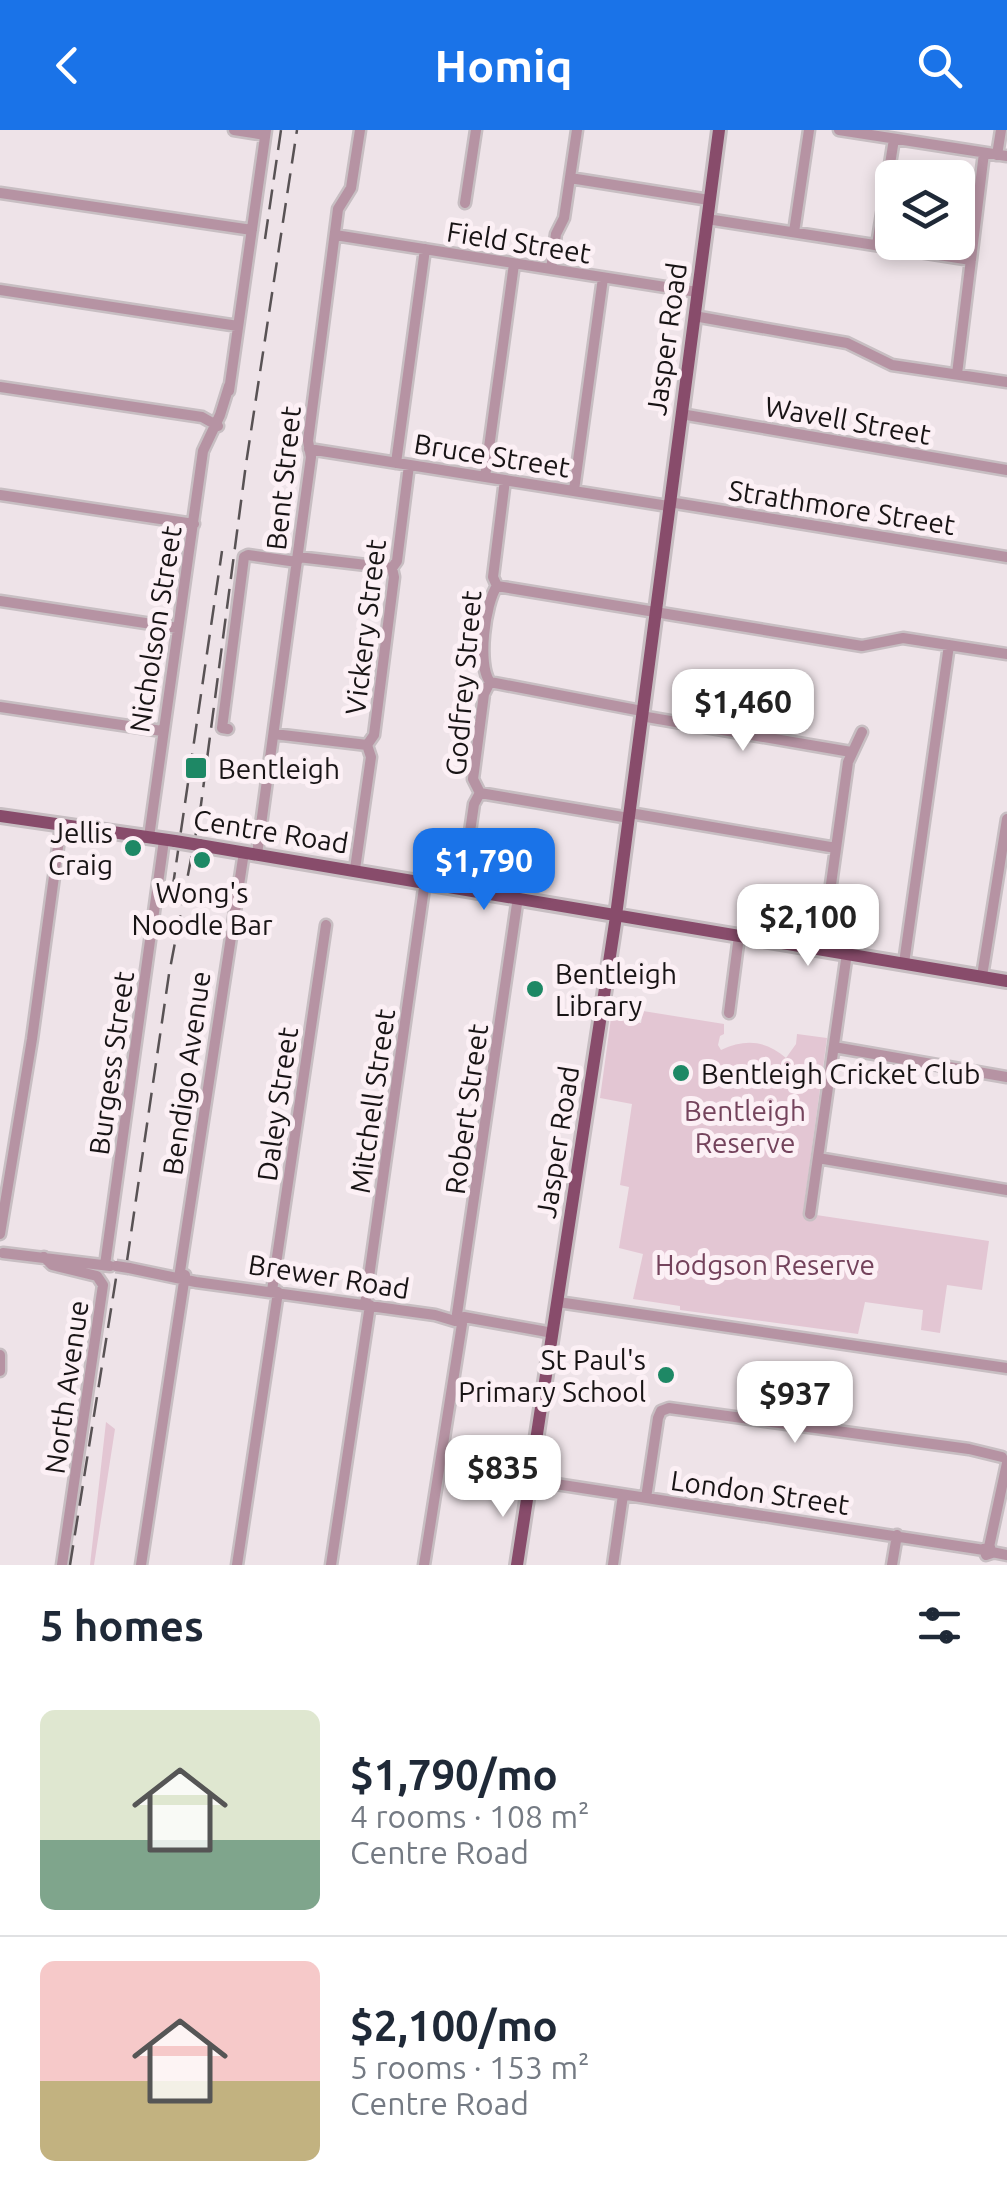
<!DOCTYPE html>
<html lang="en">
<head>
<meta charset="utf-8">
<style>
  body { margin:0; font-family:Ubuntu,sans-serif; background:#f2f2f3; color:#1f2937; height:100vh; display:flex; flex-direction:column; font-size:38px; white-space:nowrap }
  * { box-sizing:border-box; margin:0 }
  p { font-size:32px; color:#747a83 }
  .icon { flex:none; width:55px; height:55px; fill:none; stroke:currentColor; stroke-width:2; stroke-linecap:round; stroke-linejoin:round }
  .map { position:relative; height:1435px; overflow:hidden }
  .drawer { display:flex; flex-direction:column; background:#fff; flex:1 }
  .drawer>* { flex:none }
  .controls { position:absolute; left:875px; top:30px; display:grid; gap:20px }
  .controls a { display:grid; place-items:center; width:100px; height:100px; border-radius:15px; background:#fff; box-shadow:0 5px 15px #0003; font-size:50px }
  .price { position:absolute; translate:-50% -85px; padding:0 22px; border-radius:20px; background:#fff; color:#222; font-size:32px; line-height:65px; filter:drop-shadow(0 2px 5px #0008) }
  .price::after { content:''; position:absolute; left:50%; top:60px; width:30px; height:22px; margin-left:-15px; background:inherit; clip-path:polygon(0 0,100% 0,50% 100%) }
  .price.selected { background:#1a73e8; color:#fff }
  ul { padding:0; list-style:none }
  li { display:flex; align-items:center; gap:30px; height:250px; padding:0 40px }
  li+li { border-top:2px solid #e0e1e3 }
  li span { display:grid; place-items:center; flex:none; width:280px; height:200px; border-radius:15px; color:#555 }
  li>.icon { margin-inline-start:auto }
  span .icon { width:120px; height:120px; fill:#fffc; stroke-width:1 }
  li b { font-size:42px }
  h2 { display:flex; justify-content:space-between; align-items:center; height:120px; padding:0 40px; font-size:42px }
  header { display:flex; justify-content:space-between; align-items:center; height:130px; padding:0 40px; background:#1a73e8; color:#fff; font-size:45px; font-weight:700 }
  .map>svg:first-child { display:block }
</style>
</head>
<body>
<header><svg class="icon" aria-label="back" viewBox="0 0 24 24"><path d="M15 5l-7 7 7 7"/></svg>Homiq<svg class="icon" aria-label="search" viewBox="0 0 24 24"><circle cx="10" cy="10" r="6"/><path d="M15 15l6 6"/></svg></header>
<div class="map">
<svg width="1007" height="1435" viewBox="0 0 1007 1435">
  <rect width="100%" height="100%" fill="#eee3e8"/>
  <path fill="#e3c6d3" d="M643,881L724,894V904L720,906L718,915L721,920C745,909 765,910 786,928L796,914L797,904L827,908L803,1083L989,1111L982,1160L947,1155L940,1203L921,1200L923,1180L865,1172L858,1204L680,1180V1176L633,1169L643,1124L619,1118L629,1057L620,1055L632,974L600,968L611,888L641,893Z
    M106,1292L115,1299L94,1435H90Z"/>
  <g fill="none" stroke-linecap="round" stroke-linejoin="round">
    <defs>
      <path id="minor" d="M234,0L265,5
        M839,0L1007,26
        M997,25L1001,0
        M570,48L709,70
        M0,63L252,100
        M465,73L476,0
        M707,89L971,130
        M794,102L809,0
        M335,105L697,162
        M877,115L894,9
        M551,139L556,104L564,88L577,0
        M0,160L238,196
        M694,186L847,213L892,235L1007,252
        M957,244L984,23
        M0,257L202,287L218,296
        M229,261L266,0
        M681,284L1007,340
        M309,319L668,376
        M396,333L425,119
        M485,347L514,134
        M574,360L603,148
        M0,365L194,394
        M669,372L1007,427
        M298,427L392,438
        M497,456L862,516L903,508L1007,524
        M0,471L178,498
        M490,552L642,581
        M0,577L162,601
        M641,586L851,622
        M228,599L222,598L244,427L248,425L297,432
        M274,604L367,615
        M367,615L374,605L394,447L392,438L397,431L409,335
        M480,663L629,688
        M630,683L836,718
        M149,707L203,321L220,285L229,256
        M257,724L311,327L308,311L338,79L351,58L360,0
        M355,739L371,627L367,615
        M462,757L474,674L480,663L473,649L484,564L490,552C477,535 485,473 497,456L493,447L505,350
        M822,819L848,632L862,602
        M904,833L949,515
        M982,846L1007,689
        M729,883L739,806
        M834,917L1007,947
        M818,1028L1007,1060
        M810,1084L847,823
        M0,1104L32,909L61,695
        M3,1123L110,1136
        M44,1127L52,1135L97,1146L103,1155L62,1435
        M105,1135L164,710
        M129,1138L196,1152L435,1185L455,1191
        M179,1148L244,722
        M272,1161L326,795
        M558,1172L1007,1238
        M365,1175L425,751
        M457,1184L518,767
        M464,1187L553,1203
        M0,1225V1241
        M530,1350L984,1420
        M646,1368L658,1288L661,1281L669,1278L969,1319L1002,1327
        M989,1417L1007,1333
        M990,1417L992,1423L986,1425L984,1419Z
        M992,1422L1007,1425
        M141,1435L185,1145
        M237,1435L278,1162
        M331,1435L370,1175
        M424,1435L462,1194
        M613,1435L623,1365
        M892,1435L897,1405"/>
      <path id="major" d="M0,686L175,711
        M199,715L1007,851
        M517,1435L615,793L719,0"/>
    </defs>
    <use href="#minor" stroke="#c7bec2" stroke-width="15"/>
    <use href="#major" stroke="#c7bec2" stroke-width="18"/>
    <use href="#minor" stroke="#b693a3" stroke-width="10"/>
    <use href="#major" stroke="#884c6b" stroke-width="12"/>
    <path stroke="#585254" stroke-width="2.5" stroke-dasharray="20 10" stroke-linecap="butt" d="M265,109L281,0
      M172,762L222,421
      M127,1131L169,844L200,682L246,334L297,0
      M70,1435L117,1142"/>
    <defs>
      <path id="minor-bridge" d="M116,1136L129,1138"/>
      <path id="major-bridge" d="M175,711L199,715"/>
    </defs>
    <use href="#minor-bridge" stroke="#c7bec2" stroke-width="15" stroke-linecap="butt"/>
    <use href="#major-bridge" stroke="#c7bec2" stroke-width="18" stroke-linecap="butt"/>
    <use href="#minor-bridge" stroke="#b693a3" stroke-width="10"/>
    <use href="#major-bridge" stroke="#884c6b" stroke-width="12"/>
  </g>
  <g fill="#1e8865" stroke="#fcf0f5" stroke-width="4">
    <rect x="184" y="626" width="24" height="24" rx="5"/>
    <circle cx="133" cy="718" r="10"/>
    <circle cx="202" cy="730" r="10"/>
    <circle cx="535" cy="859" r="10"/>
    <circle cx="681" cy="943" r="10"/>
    <circle cx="666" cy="1245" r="10"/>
  </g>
  <g text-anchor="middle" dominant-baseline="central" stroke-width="10" stroke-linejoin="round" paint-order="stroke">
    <g font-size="28" fill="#181415" stroke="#fcf0f5">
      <text transform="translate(519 112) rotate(9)">Field Street</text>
      <text transform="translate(666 209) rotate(-82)">Jasper Road</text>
      <text transform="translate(848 290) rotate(10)">Wavell Street</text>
      <text transform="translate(492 325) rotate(9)">Bruce Street</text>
      <text transform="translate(283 348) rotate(-84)">Bent Street</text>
      <text transform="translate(842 377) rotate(9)">Strathmore Street</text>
      <text transform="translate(365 497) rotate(-83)">Vickery Street</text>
      <text transform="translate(155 499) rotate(-81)">Nicholson Street</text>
      <text transform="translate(463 553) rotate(-85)">Godfrey Street</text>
      <text transform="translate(271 701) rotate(9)">Centre Road</text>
      <text transform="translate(111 933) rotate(-82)">Burgess Street</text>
      <text transform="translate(186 943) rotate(-82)">Bendigo Avenue</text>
      <text transform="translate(372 971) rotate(-82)">Mitchell Street</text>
      <text transform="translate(277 974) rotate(-82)">Daley Street</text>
      <text transform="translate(466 979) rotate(-82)">Robert Street</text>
      <text transform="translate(557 1012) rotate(-81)">Jasper Road</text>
      <text transform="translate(329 1146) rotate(9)">Brewer Road</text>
      <text transform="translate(66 1257) rotate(-82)">North Avenue</text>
      <text transform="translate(760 1362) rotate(8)">London Street</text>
    </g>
    <g font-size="28" fill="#181415" stroke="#fcf0f5" text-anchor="start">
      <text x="218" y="638">Bentleigh</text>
      <text x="113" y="702" text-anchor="end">Jellis<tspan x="113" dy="32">Craig</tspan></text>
      <text x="202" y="762" text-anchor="middle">Wong's<tspan x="202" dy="32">Noodle Bar</tspan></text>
      <text x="555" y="843">Bentleigh<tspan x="555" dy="32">Library</tspan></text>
      <text x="701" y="943">Bentleigh Cricket Club</text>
      <text x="646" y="1229" text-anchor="end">St Paul's<tspan x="646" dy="32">Primary School</tspan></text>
    </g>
    <g font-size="28" fill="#74435c" stroke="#fcf0f5">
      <text x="745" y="980">Bentleigh<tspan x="745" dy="32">Reserve</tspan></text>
      <text x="765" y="1134">Hodgson Reserve</text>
    </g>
  </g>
</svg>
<div class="controls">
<a><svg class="icon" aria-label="layers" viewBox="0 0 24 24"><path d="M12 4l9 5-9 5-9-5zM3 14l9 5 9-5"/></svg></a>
</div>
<b class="price" style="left:743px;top:624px">$1,460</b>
<b class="price selected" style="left:484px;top:783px">$1,790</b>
<b class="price" style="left:808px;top:839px">$2,100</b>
<b class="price" style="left:795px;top:1316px">$937</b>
<b class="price" style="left:503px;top:1390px">$835</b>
</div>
<section class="drawer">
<h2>5 homes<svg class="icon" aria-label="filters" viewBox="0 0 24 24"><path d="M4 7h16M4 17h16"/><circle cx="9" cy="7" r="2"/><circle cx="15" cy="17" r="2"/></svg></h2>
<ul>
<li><span style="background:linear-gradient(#dfe7d0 65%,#7fa58c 0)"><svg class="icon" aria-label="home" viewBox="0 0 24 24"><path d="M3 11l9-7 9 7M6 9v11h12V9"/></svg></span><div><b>$1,790/mo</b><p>4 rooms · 108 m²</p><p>Centre Road</p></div></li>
<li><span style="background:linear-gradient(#f6c9c9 60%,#c2b280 0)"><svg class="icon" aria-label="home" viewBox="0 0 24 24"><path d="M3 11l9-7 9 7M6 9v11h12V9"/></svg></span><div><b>$2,100/mo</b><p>5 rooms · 153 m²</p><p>Centre Road</p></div></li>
</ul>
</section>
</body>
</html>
